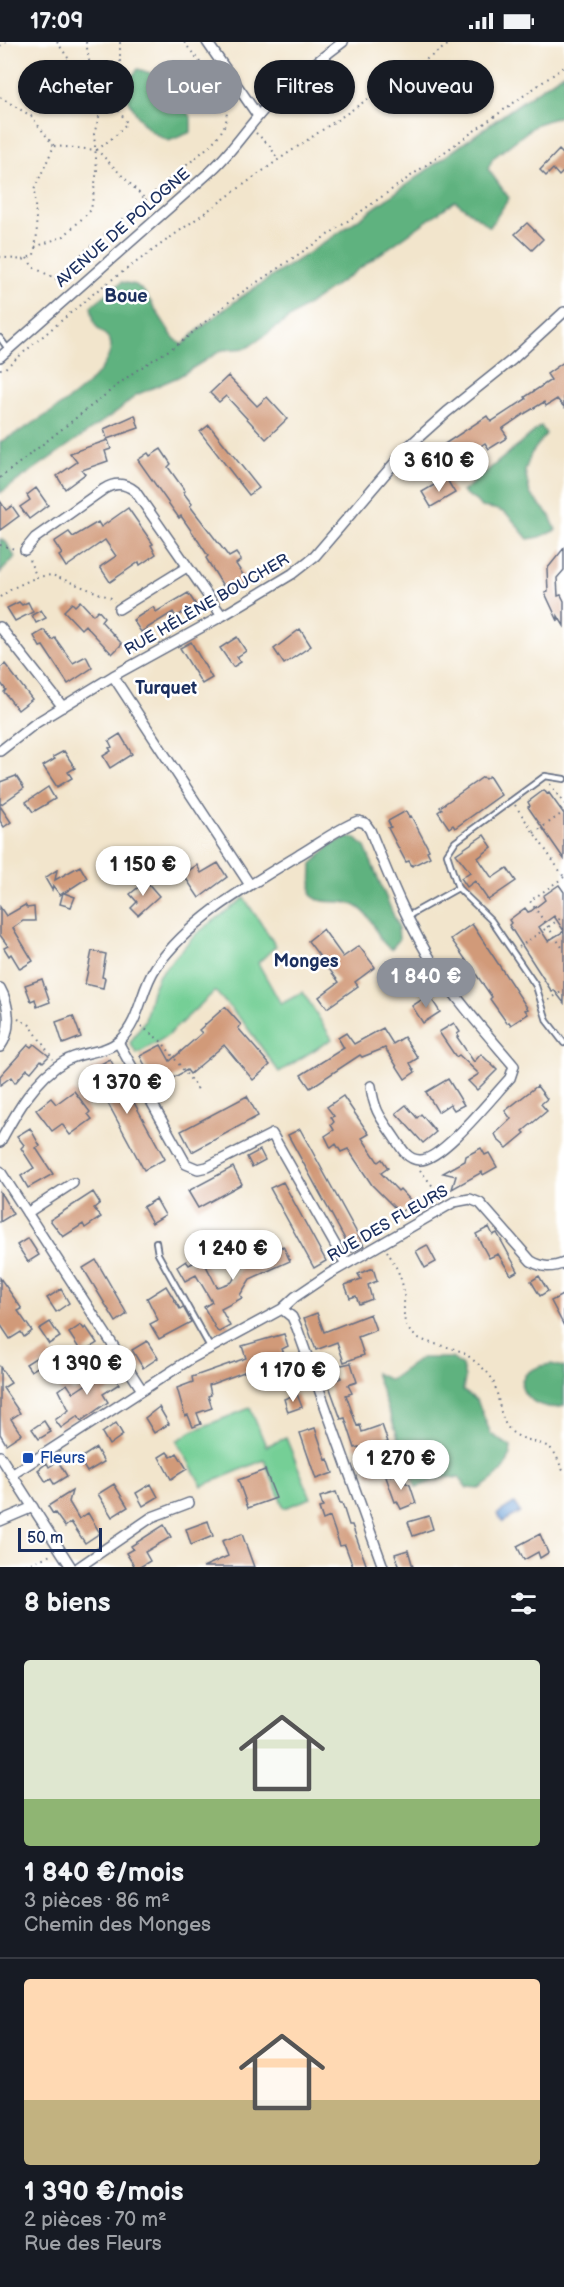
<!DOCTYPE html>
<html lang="fr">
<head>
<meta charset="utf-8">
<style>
  body { margin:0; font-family:"Balsamiq Sans",sans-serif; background:#20242c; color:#f1f3f6; height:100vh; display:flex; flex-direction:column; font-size:22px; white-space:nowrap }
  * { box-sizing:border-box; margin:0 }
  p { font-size:20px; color:#9ea1a6 }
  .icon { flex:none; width:33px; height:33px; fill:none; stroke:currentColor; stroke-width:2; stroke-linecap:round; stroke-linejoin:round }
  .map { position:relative; height:1525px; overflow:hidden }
  .sheet { display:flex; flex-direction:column; background:#171b24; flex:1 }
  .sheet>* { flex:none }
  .banner { position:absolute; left:18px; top:18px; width:528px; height:54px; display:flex; gap:12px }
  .scale { position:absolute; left:18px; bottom:15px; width:84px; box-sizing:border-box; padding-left:6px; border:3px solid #1b2f5e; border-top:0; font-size:16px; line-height:21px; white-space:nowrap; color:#1b2f5e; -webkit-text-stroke:4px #fff; paint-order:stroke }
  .price { position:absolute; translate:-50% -51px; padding:0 14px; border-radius:21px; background:#fff; color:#222; font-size:20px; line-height:39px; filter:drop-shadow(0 2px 3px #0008) }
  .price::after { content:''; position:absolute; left:50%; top:36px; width:18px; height:14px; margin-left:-9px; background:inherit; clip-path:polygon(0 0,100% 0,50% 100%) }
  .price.current { background:#8c9099; color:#fff }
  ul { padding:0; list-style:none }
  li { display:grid; align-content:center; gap:12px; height:318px; padding:0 24px }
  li+li { border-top:2px solid #363941 }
  li span { display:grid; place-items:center; height:186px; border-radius:6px; color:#555 }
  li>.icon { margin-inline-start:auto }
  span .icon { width:108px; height:108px; fill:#fffc; stroke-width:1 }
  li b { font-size:26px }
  h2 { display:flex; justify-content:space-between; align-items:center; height:72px; padding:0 24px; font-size:26px }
  .chip { padding:0 21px; border-radius:27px; background:#171b24; box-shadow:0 2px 4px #0004; font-size:21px; line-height:54px }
  .chip.current { background:#8c9099; color:#fff }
  .status { display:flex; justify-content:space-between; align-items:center; height:42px; padding:0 30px; background:#171b24; direction:ltr }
  .status svg { height:16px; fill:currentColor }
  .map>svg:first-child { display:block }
</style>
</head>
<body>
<div class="status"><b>17:09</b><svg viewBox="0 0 49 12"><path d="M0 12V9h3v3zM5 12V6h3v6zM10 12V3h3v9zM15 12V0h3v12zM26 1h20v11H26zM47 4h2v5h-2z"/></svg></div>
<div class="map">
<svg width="564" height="1525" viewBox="0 0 564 1525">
  <rect width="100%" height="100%" fill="#fff"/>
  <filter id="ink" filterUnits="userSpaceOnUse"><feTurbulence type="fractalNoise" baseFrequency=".0167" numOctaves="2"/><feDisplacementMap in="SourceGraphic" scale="12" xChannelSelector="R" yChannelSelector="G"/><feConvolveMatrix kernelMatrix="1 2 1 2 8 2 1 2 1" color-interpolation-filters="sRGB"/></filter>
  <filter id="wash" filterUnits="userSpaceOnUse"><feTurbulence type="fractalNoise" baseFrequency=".008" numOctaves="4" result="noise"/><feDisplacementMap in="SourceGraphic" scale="24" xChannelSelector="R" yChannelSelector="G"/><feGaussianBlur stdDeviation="1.35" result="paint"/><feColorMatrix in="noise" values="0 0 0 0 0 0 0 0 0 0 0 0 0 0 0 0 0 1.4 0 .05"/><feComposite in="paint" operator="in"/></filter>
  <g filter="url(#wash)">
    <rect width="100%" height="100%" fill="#f2e5cc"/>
    <path fill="#74cf96" stroke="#487f7a" stroke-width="1.5" d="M244,856L276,904L258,921L281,962L303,950L332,997L279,1030L244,981L215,949L166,995L137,1012L130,1001L145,978L152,949L159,933L196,892Z
      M250,1366L266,1404L286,1396L311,1456L284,1466L264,1418L202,1444L177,1399L192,1389Z"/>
    <path fill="#5fb27f" stroke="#3d706e" stroke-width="1.5" d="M138,27L153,32L191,75V90L169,99C141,87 136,72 122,46Z
      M564,31V73L537,82L493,116L488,127L509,156L490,185L455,159L247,306L222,308L178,335L136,353L119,368L0,451V400C30,384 108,341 111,304C111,293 99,291 95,282C93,277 92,269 91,264L122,240L136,243L145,251L173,295L182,303C229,258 284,228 337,192C414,139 487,82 564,31Z
      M541,384L546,392L531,412L525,429L530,452L550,474L556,488L540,495L528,497C509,475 511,468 481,465L476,459L462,450Z
      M0,497L6,500L15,515L0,531Z
      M346,796H355L365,805L398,884L399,898L391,907C375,899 377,876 356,864C342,855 324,865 311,853L312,822L332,802Z
      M421,1316H452L462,1324L465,1336L463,1349L477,1358L491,1392L511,1405C510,1426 495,1437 479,1447L467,1446L459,1436L447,1435L416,1445L375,1331L390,1338Z
      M551,1322L564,1325V1364C533,1374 493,1332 551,1322Z"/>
    <path fill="#689ed5" stroke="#42669a" stroke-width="1.5" d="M514,1461L520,1470L503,1480L497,1472Z"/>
    <g id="blocks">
      <path fill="#d19a79" d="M559,108L564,113V129L559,134L553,127L546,134L540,128Z
        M527,181L543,197L532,208L515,192Z
        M564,320V365L557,357L546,364L544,360L524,372L502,387L507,394L505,397L489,407L485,401L469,412L479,429L468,436L464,430L461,431L443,403L487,374L491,380L526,357L525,355L551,338L547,332Z
        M228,334L257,364L267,355L287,377L266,397L226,354L219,360L210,351Z
        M135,373L139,386L107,397L104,387Z
        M209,383L259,446L249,453L200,390Z
        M108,398L111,407L105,409L108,419L82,428L85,432L65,447L57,434L77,420L70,411Z
        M161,407L171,422L168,425L185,449L183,450L192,462L190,464L229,515L236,511L241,518L236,522L247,539L234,548L229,540L223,544L206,516L208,514L199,500L181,474L179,476L138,418L148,411L150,414Z
        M446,436L455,451L431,465L422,450Z
        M36,446L48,463L29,477L20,465L30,458L27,453Z
        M0,459L6,468L12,464L19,474L0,488Z
        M128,466L153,502L151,503L156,512L140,523L139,520L110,540L100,525L116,514L105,498L66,525L59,514L62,512L54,500L69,490L73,495L98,480L101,485Z
        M564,506V528L557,536L558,554L561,553L564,559V584L558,574V579L545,551L548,550L547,527Z
        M188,551L196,563L176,575L173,570L141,590L133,578L153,565L156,570Z
        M80,559L93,573L98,568L104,575L101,579L122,602L112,612L85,583L81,587L64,569L72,561L75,564Z
        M19,560L22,563L28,560L33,570L15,579L7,566Z
        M41,568L46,576L36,581L32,573Z
        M300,587L311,604L284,622L274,607Z
        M44,588L52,598L55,596L73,621L86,614L92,626L68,642L43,604L40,605L34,594Z
        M237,595L246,609L237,615L241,620L233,625L220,606Z
        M191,600L212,636L202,642L180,606Z
        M5,622L32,657L18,668L4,650L6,648L0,640V626Z
        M120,692L132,712L110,726L103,714L111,709L109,706L112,705L109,699Z
        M64,709L75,726L68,730L72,736L57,745L43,724L55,717L53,715Z
        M16,734L24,746L0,763V740Z
        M489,734L501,753L455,786L453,783L449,786L438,770L442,767L440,765L483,735L485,737Z
        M48,745L55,757L33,770L26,760Z
        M544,748L547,752L549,751L564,772V817L528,765L530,764L528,760Z
        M0,764L11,780L4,785L0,779Z
        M406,769L409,775L411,774L429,808L427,809L430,815L412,824L409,819L406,820L388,786L391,785L388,779Z
        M484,793L492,805L478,816L492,836L507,826L516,839L488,858L475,839L467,845L461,836L470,830L456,812Z
        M218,821L227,835L199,856L183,832L197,823L201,831Z
        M80,824L87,836L64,851L75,855L71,865L60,862L63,851L60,853L53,844L52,848L45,836L57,828L55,838Z
        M146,839L159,854L138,873L131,866L137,860L130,852Z
        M559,843L564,850V889L554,874L539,885L548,899L564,889V961L554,948L552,950L509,883L511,881L509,878L525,866L528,870L531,869L545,858L543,854Z
        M25,863L27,866L34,865L35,879H23L13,886L33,919L20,927L11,912L9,914L4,906L8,904L0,893V865L6,874Z
        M472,882L528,967L525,968L528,972L511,983L509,980L507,981L490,957L492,955L451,897Z
        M323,887L343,915L359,904L375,925L355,940L358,944L327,966L319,955L339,940L308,899Z
        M92,909L106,912L102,935L105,936L103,946L85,942Z
        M42,937L50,960L37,965L35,957L31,959L25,943Z
        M429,953L440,970L423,981L412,964Z
        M225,965L241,983L238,986L270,1023L253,1038L224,1003L190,1032L187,1028L157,1045L140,1014L161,1003L170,1019L202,991L199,988Z
        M73,974L81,995L63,1002L56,980Z
        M454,981L460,990L457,992L459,994L457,995L474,1020L481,1012L497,1028L477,1048L468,1039L479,1032L459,1013L456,1015L439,990Z
        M383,986L393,1002L404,995L418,1016L410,1021L415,1030L405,1037L385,1006L362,1015L360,1013L310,1046L301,1033L344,1006L338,996L346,991L354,1002Z
        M34,1002L49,1014L43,1020L41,1018L31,1030L27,1027L15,1041L11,1035L0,1043V1034L28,1003L31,1005Z
        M110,1017L165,1117L144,1128L90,1028Z
        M448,1037L464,1063L454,1068L450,1062L438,1070L426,1050Z
        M537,1044L547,1057L541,1062L547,1069L523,1089L525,1091L507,1106L498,1098L495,1092L511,1077L505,1069Z
        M74,1049L90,1070L88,1072L92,1077L70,1093L62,1082L52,1089L36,1068L51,1056L56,1062Z
        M247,1054L258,1074L192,1110L181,1089Z
        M343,1054L369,1092L362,1096L378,1120L382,1117L388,1126L381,1131L398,1149L400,1147L412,1160L400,1171L372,1143L348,1107L341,1110L336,1102L331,1106L325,1094L334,1088L331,1083L334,1080L331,1075L334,1074L327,1065Z
        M406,1063L417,1076L421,1072L436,1090L423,1101L396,1071Z
        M30,1086L40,1104L36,1106L53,1132L28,1146L21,1134L34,1126L21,1106L24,1103L17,1094Z
        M300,1087L364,1204L352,1210L288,1093Z
        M481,1106L485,1113L489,1111L497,1125L483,1133L482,1130L452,1147L456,1134L443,1131L465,1119L466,1114Z
        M260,1108L265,1118L252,1125L247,1115Z
        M233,1125L242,1142L198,1166L188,1149Z
        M283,1140L326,1219L314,1226L270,1146Z
        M0,1150L13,1172L0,1180Z
        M93,1150L100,1161L94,1166L101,1175L85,1186L83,1182L63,1195L50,1178Z
        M156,1157L165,1173L152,1181L143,1165Z
        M489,1185L493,1193L497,1191L518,1229L511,1233L498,1212L489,1216L476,1192Z
        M28,1196L39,1213L28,1220L17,1203Z
        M272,1197L277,1207L283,1204L290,1219L250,1237L240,1253L242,1256L221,1267L230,1284L219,1290L217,1289L204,1265L212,1260L196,1233L185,1239L177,1225L186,1219L189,1223L202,1216L217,1245L221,1244L232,1240L241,1224L265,1210L262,1203Z
        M427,1203L436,1220L425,1226L416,1209Z
        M96,1218L127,1272L116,1280L83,1226Z
        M373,1226L377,1239L368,1243L372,1257L359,1262L356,1254L350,1256L345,1243L361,1237L358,1232Z
        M539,1234L548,1249L540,1254L531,1239Z
        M0,1236L22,1267L18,1269L32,1289L24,1295L21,1290L10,1297L0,1282Z
        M166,1244L180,1267L183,1265L191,1280L159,1297L150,1282L158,1278L147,1256Z
        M61,1247L69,1261L56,1270L47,1256Z
        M564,1252V1284L551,1259Z
        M317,1271L324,1290L370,1272L376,1288L358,1295L364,1313L344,1320L337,1300L316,1308L304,1276Z
        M50,1280L60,1295L49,1302L39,1287Z
        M81,1283L84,1287L86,1285L97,1301L82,1311L69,1291Z
        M284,1292L288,1304L282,1307L287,1318L264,1325L267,1332L255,1336L252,1327L209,1343L211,1353L208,1354L212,1366L197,1371L201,1382L193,1385L188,1373L185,1374L177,1346L193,1340L192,1335L246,1316L242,1304Z
        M147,1299L158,1316L143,1326L132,1308Z
        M48,1308L59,1324L51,1329L46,1320L31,1329L26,1322Z
        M106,1321L119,1342L103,1352L108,1360L81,1379L78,1374L61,1386L55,1378L69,1368L59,1348L67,1342L73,1351L97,1335L93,1329Z
        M351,1321L357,1340L348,1343L352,1351L346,1353L357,1384L360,1383L362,1390L382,1383L388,1400L375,1404L384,1429L369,1434L359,1405L355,1406L345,1376L341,1377L328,1341L341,1336L337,1324Z
        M0,1325L11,1341L3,1346L20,1371L11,1377L21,1392L6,1402L0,1392Z
        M297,1352L302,1365L288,1370L284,1357Z
        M159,1365L169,1382L154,1391L145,1376Z
        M44,1379L51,1390L39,1397L32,1387Z
        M116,1381L123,1393L109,1403L102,1391Z
        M315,1386L326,1418L328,1417L333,1431L316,1437L300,1391Z
        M96,1406L104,1420L87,1430L79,1417Z
        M167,1410L171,1415L177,1411L187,1427L171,1437L159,1415Z
        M58,1419L67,1434L54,1442L51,1437L46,1440L38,1428L47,1421L49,1425Z
        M265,1428L276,1456L248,1466L238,1438Z
        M396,1432L397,1434L403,1432L406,1441L410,1443L416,1461L401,1467L397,1459L395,1460L386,1435Z
        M114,1442L128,1465L112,1475L98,1452Z
        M151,1442L158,1455L143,1464L136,1451Z
        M72,1449L69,1460L79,1477L88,1471L100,1491L85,1501L71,1480L65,1485L55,1471L53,1472L48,1464Z
        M336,1450L340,1461H342L349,1483H352L367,1525H353L345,1503L340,1504L330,1475L323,1478L319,1466L323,1465L320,1455Z
        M429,1474L433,1487L413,1494L408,1480Z
        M208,1479L213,1494L191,1503L186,1487Z
        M164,1483L171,1495L145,1510L150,1519L140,1525H135L126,1511L133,1507L131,1504Z
        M242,1492L254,1525H203L228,1514L222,1499Z
        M540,1492L548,1511L540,1516L538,1510L524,1518L517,1504Z
        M408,1508L413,1525H400L395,1512Z"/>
    </g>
  </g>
  <g filter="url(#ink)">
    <use href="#blocks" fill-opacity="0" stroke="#666f84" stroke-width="1.5"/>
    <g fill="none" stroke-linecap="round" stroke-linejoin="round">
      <defs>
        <path id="service" d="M0,296L8,307
          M564,737L545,734L455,800L447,812L458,846L491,878L536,944L547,979L564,1001
          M408,874L458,846
          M156,1200L158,1212L210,1305"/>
        <path id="minor" d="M207,0L258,74
          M0,315L212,128C236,106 251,79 274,57C295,36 319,18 343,0
          M25,508L35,496L104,447C115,440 125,441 135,449L222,574
          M119,567L187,525
          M0,585L63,665
          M113,634L250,843
          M0,709L36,681L113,634L222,574L292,532L315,514L409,404L447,370L512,318L564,270
          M0,946C10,964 12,988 0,1005
          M118,1000L186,1122L198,1127L207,1125L272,1092L346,1222
          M0,1100C16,1071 35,1036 65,1019C81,1009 105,1012 120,998C141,978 140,948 156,925C192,875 247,845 299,813C318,802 337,787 358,779L365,781L370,788C388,833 409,885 436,926C459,961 487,992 514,1024L510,1036C494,1053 441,1120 419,1118C407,1117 402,1107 396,1098C382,1077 374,1070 371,1044
          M0,1129L142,1348
          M27,1171L73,1141
          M282,1267L292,1275L297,1286L383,1525
          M0,1414L71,1525
          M13,1432L192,1316L282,1267L295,1255L329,1232L454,1160L470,1157L480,1161L531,1219C543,1226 552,1226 564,1221
          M0,1479L33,1465
          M79,1525L152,1475L189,1461"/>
      </defs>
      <use href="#service" stroke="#666f84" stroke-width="8"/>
      <use href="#minor" stroke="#666f84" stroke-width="12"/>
      <path stroke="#666f84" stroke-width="2" stroke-dasharray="1.5 4.5" stroke-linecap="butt" d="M57,0L82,36H92C103,52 117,64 127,81L116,93L97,108
        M86,0L92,36
        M0,4L6,0
        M0,55L31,74L54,104L34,148L37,192L34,213L23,218L0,215
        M256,91L270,104L278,118
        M54,104L97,108L146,158
        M35,205L64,194L91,168L97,128L94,92L109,41L120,19V0
        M27,216L33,225L56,237L86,208L207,106C215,98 223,90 226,79C232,54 198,19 184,0
        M0,327H4L99,247L278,118L452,0
        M0,436L134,330L180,301L235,255L335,188L564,25
        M0,503L15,507
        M29,518L37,535L52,533L111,556L114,560
        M0,555L13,546L37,535
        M550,742L564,762
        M515,763L564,835
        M534,791L564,770
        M564,835L530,859L564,908
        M519,905L564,874
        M549,958L564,948
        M18,977L30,983L53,1017
        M141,984L162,1000L200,1050
        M420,1128L442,1156
        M387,1209C395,1222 403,1237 404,1252C405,1264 401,1277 409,1288C422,1305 450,1301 467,1313C475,1320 489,1329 493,1339C500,1354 498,1374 509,1387C519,1399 538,1398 550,1406C557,1411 559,1423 564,1430
        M20,1525L51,1513"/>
      <use href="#service" stroke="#fff" stroke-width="4.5"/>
      <use href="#minor" stroke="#fff" stroke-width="9"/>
    </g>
  </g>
  <rect fill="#1a4fb4" stroke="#fff" stroke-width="2" x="22" y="1410" width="12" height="12" rx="3"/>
  <g text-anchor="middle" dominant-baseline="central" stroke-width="5" stroke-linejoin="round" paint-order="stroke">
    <g font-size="16" fill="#1b2f5e" stroke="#fff">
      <text transform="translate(123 186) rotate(-41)">AVENUE DE POLOGNE</text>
      <text transform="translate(207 563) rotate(-30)">RUE HÉLÈNE BOUCHER</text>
      <text transform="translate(388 1182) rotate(-30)">RUE DES FLEURS</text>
    </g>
    <g font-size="16" fill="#164399" stroke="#fff" text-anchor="start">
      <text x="40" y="1416">Fleurs</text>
    </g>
    <g font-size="18" font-weight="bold" fill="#1b2f5e" stroke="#fff">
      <text x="126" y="254">Boue</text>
      <text x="166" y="646">Turquet</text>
      <text x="306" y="919">Monges</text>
    </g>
  </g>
</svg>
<div class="scale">50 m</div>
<b class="price" style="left:439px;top:451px">3 610 €</b>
<b class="price" style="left:143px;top:855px">1 150 €</b>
<b class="price current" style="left:426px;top:967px">1 840 €</b>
<b class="price" style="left:127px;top:1073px">1 370 €</b>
<b class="price" style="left:233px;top:1239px">1 240 €</b>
<b class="price" style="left:87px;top:1354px">1 390 €</b>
<b class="price" style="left:293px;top:1361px">1 170 €</b>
<b class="price" style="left:401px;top:1449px">1 270 €</b>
<div class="banner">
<a class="chip">Acheter</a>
<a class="chip current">Louer</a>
<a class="chip">Filtres</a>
<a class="chip">Nouveau</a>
</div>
</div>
<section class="sheet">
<h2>8 biens<svg class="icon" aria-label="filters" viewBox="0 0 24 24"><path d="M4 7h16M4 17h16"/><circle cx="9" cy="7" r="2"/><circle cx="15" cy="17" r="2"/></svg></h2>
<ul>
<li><span style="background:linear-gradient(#dfe7d0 75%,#8fb573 0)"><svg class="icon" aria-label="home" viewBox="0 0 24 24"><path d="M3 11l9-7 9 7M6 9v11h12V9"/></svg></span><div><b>1 840 €/mois</b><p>3 pièces · 86 m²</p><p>Chemin des Monges</p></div></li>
<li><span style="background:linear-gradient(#ffd9b3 65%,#c2b280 0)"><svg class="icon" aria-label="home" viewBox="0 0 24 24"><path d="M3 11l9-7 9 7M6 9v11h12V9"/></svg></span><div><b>1 390 €/mois</b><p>2 pièces · 70 m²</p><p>Rue des Fleurs</p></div></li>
</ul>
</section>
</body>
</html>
